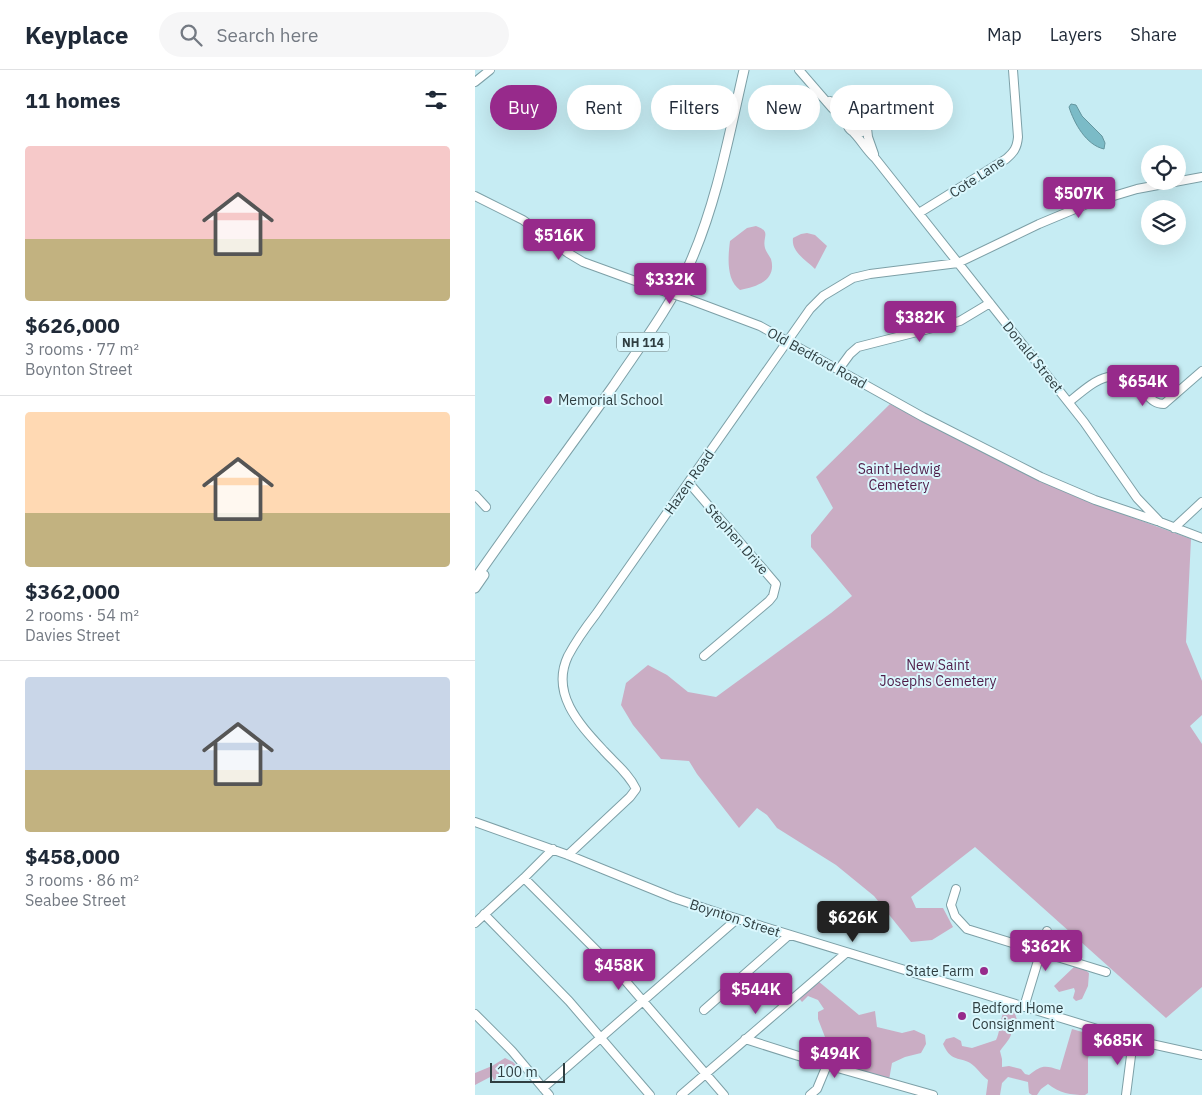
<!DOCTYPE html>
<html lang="en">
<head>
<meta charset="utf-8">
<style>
  body { margin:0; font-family:"IBM Plex Sans",sans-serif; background:#f6f6f7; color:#1f2937; height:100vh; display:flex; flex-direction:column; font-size:19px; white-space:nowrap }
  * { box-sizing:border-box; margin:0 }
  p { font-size:16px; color:#747a83 }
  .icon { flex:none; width:28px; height:28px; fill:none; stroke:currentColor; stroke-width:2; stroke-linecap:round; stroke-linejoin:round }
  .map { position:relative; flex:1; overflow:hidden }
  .panel { display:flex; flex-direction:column; background:#fff; width:475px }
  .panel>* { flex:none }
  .banner { position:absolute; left:15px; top:15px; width:475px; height:45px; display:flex; gap:10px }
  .buttons { position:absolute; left:666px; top:75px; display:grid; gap:10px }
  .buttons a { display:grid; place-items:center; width:45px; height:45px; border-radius:50%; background:#fff; box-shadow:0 5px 20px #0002; font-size:25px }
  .scale { position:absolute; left:15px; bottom:12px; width:75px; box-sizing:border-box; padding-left:5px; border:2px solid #2f3e41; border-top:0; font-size:14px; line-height:18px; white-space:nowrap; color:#2f3e41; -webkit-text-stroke:4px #daf7fd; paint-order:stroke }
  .price { position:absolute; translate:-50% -42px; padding:0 11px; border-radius:5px; background:#972a8b; color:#fff; font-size:16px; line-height:32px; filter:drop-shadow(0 1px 2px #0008) }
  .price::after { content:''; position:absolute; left:50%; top:30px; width:15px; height:11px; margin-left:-8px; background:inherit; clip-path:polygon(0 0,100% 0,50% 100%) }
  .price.active { background:#222; color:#fff }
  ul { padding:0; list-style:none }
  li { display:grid; align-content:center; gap:10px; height:265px; padding:0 25px }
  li+li { border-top:1px solid #e0e1e3 }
  li span { display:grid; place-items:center; height:155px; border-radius:5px; color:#555 }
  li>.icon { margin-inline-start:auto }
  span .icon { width:90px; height:90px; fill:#fffc; stroke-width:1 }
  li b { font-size:21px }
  h2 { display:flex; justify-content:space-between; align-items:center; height:60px; padding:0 25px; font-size:21px }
  .chip { padding:0 18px; border-radius:22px; background:#fff; box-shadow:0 5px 20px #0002; font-size:18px; line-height:45px }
  .chip.active { background:#972a8b; color:#fff }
  header { display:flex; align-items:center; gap:30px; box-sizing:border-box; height:70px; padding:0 25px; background:#fff; border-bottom:1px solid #e0e1e3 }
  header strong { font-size:24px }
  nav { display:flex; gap:28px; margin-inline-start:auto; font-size:18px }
  .search { width:350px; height:45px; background:#f6f6f7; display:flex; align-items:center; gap:12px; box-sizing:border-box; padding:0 18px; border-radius:28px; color:#747a83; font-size:19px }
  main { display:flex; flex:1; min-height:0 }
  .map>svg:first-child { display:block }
</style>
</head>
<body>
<header>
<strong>Keyplace</strong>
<div class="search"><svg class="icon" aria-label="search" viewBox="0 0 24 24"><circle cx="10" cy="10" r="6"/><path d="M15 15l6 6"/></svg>Search here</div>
<nav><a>Map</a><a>Layers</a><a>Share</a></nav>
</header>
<main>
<section class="panel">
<h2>11 homes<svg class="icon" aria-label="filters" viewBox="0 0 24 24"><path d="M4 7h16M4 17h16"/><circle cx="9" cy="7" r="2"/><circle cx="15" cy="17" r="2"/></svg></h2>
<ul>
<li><span style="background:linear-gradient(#f6c9c9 60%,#c2b280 0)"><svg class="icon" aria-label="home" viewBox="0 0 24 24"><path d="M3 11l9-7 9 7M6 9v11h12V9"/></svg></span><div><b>$626,000</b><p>3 rooms · 77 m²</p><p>Boynton Street</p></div></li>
<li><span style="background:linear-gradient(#ffd9b3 65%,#c2b280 0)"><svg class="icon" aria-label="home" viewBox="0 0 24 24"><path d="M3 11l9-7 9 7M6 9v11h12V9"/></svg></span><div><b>$362,000</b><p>2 rooms · 54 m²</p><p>Davies Street</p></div></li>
<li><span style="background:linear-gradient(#c9d6e8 60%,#c2b280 0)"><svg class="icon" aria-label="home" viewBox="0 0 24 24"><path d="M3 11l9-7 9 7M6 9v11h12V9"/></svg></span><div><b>$458,000</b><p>3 rooms · 86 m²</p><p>Seabee Street</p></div></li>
</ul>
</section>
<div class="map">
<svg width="727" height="1025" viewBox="0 0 727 1025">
  <rect width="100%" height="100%" fill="#c6ecf3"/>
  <path fill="#caadc4" d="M281,156C297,162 287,166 290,178C291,182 294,185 296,189C302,210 282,217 265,220C251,210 253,187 255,171L272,158Z
    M332,163L340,165L352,176L340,199C331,190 316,182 318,168L326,164Z
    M415,334L536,396L604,428L716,469L711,572L727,611V645L715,656L727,674V917L691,948L500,777L436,827L441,838H468L478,857L457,870L436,872L399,826L361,795L302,758L292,745L282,738L264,758L222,704L214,691L186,689L158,655L146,635L151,613L173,595L192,605L213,622L241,627L356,543L377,526L336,477V465L358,438L341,407Z
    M600,896L606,897L614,903L613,916L607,929L601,931L598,928L600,921L599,918L584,922L579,916Z
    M343,911L384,945L400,941L402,957L427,963L439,960L450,965L451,974L446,983L430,987L417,993L414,1010L386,1002L382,992L388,979L350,967L343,949V942L349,939L343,930L333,926L327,932L323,927Z
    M531,938L539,940L542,950L540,955L536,956C539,967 531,972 525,981L527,989V997L534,996L546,999L550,1004L554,1005C567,995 569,995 585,1000L597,959L621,966L613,988V1023L610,1025C596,1025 584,1023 573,1014L566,1019L562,1025H557L554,1023L553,1012L533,1007L527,1013L525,1025H511L513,1010C507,1005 504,1001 499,996C488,985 477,995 468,974L471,969L479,967L486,971L487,976L497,978L521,970C526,960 524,948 531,938Z
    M30,988L38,992L47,1001L40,1004L31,996L19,1011L17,1006L0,1015V1003L17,996Z"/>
  <path fill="#7bbbc7" stroke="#64969f" d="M596,34L601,35L607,46L627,66L630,73L629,79C611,75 599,53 594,37Z"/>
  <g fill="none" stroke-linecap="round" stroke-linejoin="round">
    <defs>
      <path id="minor" d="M324,0L357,38L367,46L374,57
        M0,12L15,0
        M355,31L370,39L381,41
        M372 52a11 11 0 1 1 22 0a11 11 0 1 1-22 0Z
        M392,58L393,67L399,84
        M376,60C385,68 391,80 400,88L609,352L662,428L685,452L727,468
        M0,126L48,150L93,183L108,192L185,220
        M444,143L531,89C539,82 542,78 543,67L538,0
        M213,229L285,256L448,347L566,407L620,430L682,451
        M364,299L375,284L383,277L485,251L515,233
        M594,332C621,310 639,292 670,323C676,329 680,334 689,334L727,301
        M214,413L301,514L298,526L294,531L229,586
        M0,425L11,437
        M699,458L727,432
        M0,752L93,785L199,828L244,843L658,970L727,985
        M93,785L155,727L161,719C154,704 140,693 129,681C105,655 75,624 93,586C101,571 111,557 121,544L335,239L348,226L378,208L395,204L483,193L564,154L612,134L662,119L727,107
        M49,808L142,901L249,1025
        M481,819L476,835L480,846L492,859L631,902
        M9,844L94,931L175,1025
        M0,853L49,808L78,779
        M549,937L572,861
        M229,940L314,865
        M0,944L37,981L74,1025
        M270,969L352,995L458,1025
        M68,1018L262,849
        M206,1025L371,883
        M335,1025L342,1019L352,995
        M651,1025L658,970"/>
      <path id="major" d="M0,509C45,444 93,380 139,315C166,275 195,237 215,193C242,132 254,65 269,0
        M0,518L9,505"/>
    </defs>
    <use href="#minor" stroke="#7da0a7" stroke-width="10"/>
    <use href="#major" stroke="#7da0a7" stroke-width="11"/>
    <use href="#minor" stroke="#fff" stroke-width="8"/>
    <use href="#major" stroke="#fff" stroke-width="9"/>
    <defs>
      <path id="minor-bridge" d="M185,220L213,229"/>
    </defs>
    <use href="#minor-bridge" stroke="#7da0a7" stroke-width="10" stroke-linecap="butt"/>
    <use href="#minor-bridge" stroke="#fff" stroke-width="8"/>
  </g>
  <g fill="#972a8b" stroke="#daf7fd" stroke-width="2">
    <circle cx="73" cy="330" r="5"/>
    <circle cx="509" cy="901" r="5"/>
    <circle cx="487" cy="946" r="5"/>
  </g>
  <g text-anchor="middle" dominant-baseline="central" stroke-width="4" stroke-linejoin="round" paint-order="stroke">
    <rect fill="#daf7fd" stroke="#627679" stroke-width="1" x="142" y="262.5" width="52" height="19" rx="4"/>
    <g font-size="12" font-weight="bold" fill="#2f3e41">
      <text x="168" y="272">NH 114</text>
    </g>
    <g font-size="14" fill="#2f3e41" stroke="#daf7fd">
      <text transform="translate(502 107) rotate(-33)">Cote Lane</text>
      <text transform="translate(558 287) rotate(51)">Donald Street</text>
      <text transform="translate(342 288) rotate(29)">Old Bedford Road</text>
      <text transform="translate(214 412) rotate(-55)">Hazen Road</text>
      <text transform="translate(262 469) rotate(49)">Stephen Drive</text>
      <text transform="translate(260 848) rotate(18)">Boynton Street</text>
    </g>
    <g font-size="14" fill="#2f3e41" stroke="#daf7fd" text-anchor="start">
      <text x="83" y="330">Memorial School</text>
      <text x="499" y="901" text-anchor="end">State Farm</text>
      <text x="497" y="938">Bedford Home<tspan x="497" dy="16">Consignment</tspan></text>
    </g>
    <g font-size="14" fill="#4f1c48" stroke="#daf7fd">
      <text x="424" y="399">Saint Hedwig<tspan x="424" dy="16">Cemetery</tspan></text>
      <text x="463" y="595">New Saint<tspan x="463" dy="16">Josephs Cemetery</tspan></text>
    </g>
  </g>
</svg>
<div class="buttons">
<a><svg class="icon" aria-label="locate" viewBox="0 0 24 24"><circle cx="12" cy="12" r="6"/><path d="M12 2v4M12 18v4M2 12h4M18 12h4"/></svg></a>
<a><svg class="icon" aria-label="layers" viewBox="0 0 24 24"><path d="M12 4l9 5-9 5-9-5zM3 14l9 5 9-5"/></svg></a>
</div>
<div class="scale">100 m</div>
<b class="price" style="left:604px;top:149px">$507K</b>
<b class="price" style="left:84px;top:191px">$516K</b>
<b class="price" style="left:195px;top:235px">$332K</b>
<b class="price" style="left:445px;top:273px">$382K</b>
<b class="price" style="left:668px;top:337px">$654K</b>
<b class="price active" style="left:378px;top:873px">$626K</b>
<b class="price" style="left:571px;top:902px">$362K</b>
<b class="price" style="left:144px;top:921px">$458K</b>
<b class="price" style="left:281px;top:945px">$544K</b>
<b class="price" style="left:643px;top:996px">$685K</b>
<b class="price" style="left:360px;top:1009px">$494K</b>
<div class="banner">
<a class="chip active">Buy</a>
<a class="chip">Rent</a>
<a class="chip">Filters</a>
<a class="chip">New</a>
<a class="chip">Apartment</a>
</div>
</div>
</main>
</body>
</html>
